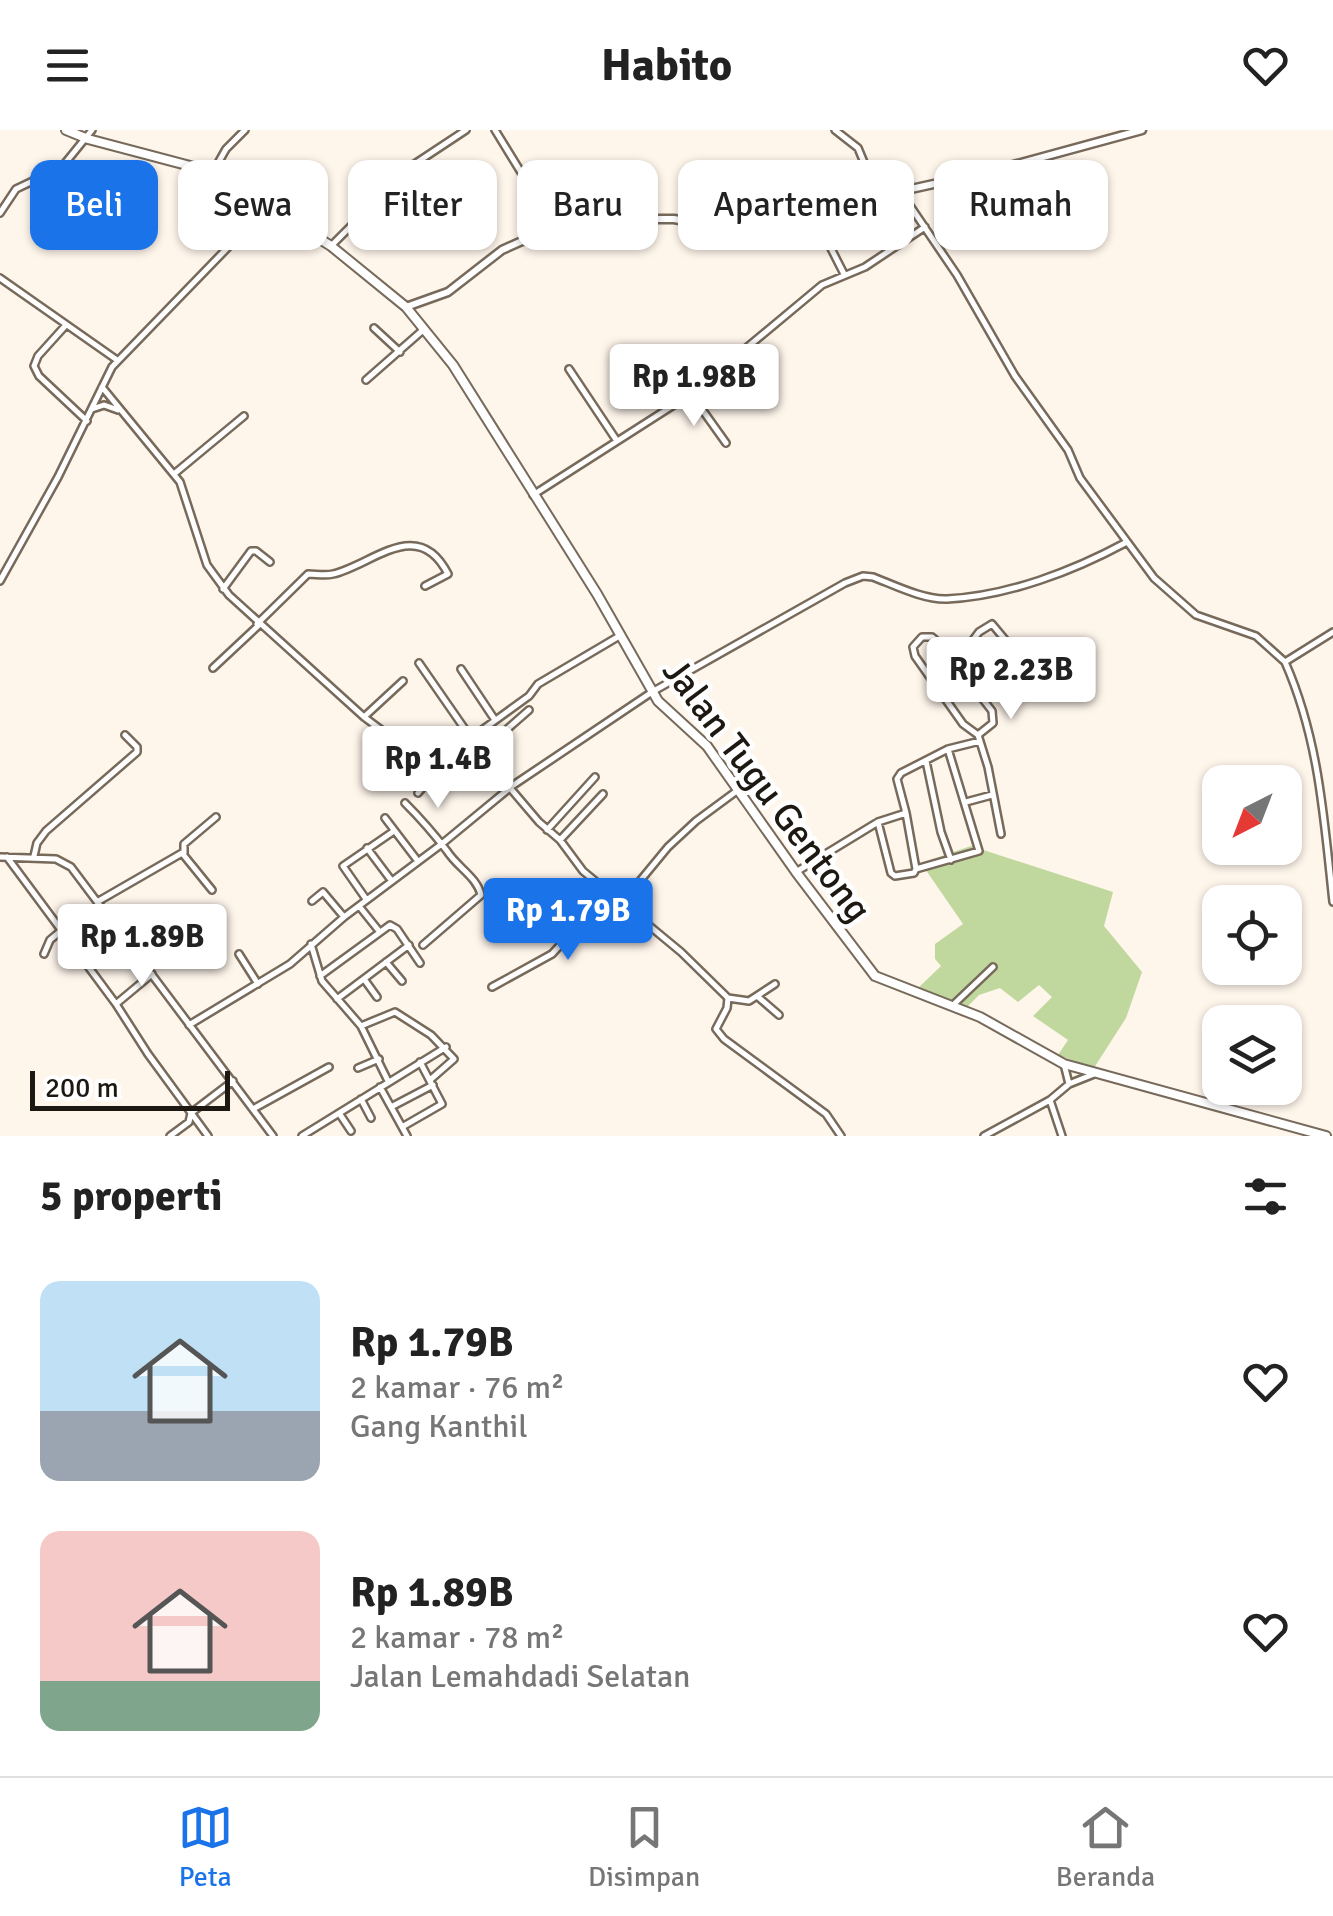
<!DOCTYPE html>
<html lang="id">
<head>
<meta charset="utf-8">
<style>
  body { margin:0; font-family:Signika,sans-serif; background:#f2f2f2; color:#222; height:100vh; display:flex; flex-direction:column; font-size:38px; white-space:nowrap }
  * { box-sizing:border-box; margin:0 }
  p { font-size:32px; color:#767676 }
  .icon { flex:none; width:55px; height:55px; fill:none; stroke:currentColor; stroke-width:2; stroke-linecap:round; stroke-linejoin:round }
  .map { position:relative; height:1006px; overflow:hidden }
  .sheet { display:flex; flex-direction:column; background:#fff; flex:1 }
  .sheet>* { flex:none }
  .banner { position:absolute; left:30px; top:30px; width:1275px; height:90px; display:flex; gap:20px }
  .needle { width:65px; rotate:222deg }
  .controls { position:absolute; left:1202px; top:635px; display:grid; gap:20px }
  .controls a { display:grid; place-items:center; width:100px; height:100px; border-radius:20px; background:#fff; box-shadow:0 2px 8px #0004; font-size:50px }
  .scale { position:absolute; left:30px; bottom:25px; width:200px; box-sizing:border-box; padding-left:10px; border:5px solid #1d1812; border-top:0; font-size:28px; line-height:35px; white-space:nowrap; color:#1d1812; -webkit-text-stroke:8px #fff; paint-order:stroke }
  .price { position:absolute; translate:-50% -85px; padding:0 22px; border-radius:10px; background:#fff; color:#222; font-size:32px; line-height:65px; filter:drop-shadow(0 2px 5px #0008) }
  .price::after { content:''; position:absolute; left:50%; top:60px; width:30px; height:22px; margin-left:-15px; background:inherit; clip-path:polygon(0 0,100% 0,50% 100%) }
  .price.selected { background:#1a73e8; color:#fff }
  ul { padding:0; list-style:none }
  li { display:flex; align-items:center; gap:30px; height:250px; padding:0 40px }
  li span { display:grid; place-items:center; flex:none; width:280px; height:200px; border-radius:20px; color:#555 }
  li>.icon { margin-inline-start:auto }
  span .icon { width:120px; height:120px; fill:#fffc; stroke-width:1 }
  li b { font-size:42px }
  h2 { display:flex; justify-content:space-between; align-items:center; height:120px; padding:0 40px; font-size:42px }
  .pill { padding:0 35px; border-radius:20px; background:#fff; box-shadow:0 2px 8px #0004; font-size:35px; line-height:90px }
  .pill.selected { background:#1a73e8; color:#fff }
  header { display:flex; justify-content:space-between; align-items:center; height:130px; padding:0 40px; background:#fff; font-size:45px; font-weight:700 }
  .tabs { display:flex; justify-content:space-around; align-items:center; height:140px; border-top:2px solid #e0e0e0; background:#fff; font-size:28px; color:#767676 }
  .tabs a { display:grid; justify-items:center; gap:5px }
  .tabs .selected { color:#1a73e8 }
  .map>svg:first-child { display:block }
</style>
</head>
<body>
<header><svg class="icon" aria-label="menu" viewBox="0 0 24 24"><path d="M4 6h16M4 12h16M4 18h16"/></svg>Habito<svg class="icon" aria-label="heart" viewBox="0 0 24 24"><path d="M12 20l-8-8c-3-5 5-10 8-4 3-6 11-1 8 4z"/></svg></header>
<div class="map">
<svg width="1333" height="1006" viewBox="0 0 1333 1006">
  <rect width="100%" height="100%" fill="#fef5eb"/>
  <path fill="#c0d89d" d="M971,716L1113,762L1104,796L1142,842L1126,888L1092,941L1063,930L1078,932L1058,925L1068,910L1033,886L1052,867L1039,855L1018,872L1000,858L979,865L965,879L916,860L941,836L935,829V814L963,794L921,733Z"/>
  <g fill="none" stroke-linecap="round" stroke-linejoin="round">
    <defs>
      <path id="minor" d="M495,0L559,104
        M835,0L858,18L878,66
        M410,37L453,96
        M213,42L226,19L245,0
        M900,61L957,145L1015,246L1068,320L1080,348L1154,448L1196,485L1256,506L1285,532
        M812,81L844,144
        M0,83L16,59L62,37L92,0
        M331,116L410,37L466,0
        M0,148L117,230
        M66,195L38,226L34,236L39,246L87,291
        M374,198L400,222
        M569,239L617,311
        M366,250L423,200
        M102,257L180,352L207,435L229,465L364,587L423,631L443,633L465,615L476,618L539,692L560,710L583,741L681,822L728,868L727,878L716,899L724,909L826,984L841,1006
        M691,264L726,313
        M92,279L104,275L118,280
        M174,344L244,286
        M533,365L691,264L822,155L865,137L925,97
        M0,451L58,347L112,237L268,76
        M223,459L251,421H256L270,432
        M257,494L308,444C316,444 325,446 333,444C372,435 418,385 448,444L425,456
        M1333,502L1285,532C1319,609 1324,689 1333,772
        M419,533L471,608
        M213,538L259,495
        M461,539L495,590
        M983,567L1022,530L992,494L979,502L973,510L1004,549
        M364,587L403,551
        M978,605L993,593L992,581L940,514L932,507H922L913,517L915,526L963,594L978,605L988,637L1001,704
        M470,615L471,608L529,566L538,554L621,505
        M481,622L529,580
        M926,631L941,702L951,730
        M418,663L442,634
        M966,672L992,665
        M405,673C421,689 434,704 447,721C457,737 477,747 481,765L423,815
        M906,683L916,739
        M385,688L417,730
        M878,692L891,743L895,746L914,743L916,739L979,721L948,619
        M547,700L595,647
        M560,710L603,664
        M367,718L391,750
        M184,723V714L216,687
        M34,726L37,713L46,701L137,622V617L125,605
        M0,727L56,729L71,737L273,1006
        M7,727L116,874L148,924L208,1006
        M796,742L878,692L906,683L897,649L901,643L948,619L980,611
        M366,769L343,736L394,701
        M312,771L323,762L344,787
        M97,772L182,723L212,760
        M621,774L668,717L696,691L738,660
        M359,776L379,801
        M311,814L322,851L361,896L388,951
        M44,824L50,810L62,800
        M239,824L258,854
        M386,832L402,851
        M320,846L390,795L397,799L420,833
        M364,849L377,867
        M492,857L552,824L607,764
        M757,866L779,885
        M728,868L749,871L775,854
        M337,869L409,815
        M116,874L152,844
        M952,876L993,837
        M189,895L290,834L344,787L443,713L512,656L652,562L845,453L863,446L873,447C894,455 924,470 947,469C1008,466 1073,441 1125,413
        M361,896L395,882L431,905L454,929L430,950
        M1064,934L1069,954
        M358,938L379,929
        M380,957L407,1006
        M361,969L371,988
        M1050,970L1062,1006
        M391,977L433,955
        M253,979L329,937
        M339,983L351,1001
        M402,997L442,974L420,932
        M170,1006L189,992L191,983L233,951
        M302,1006L446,917
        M984,1006L1050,970L1069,954L1094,944"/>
      <path id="tertiary" d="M406,177L448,162L502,120L522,111L650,89H674L730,99L988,42L1142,0"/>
      <path id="secondary" d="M66,0L88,9L213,42L331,116L406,177L453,235L597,464L658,571L707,616L796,742L875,846L980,887L1064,934L1326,1006"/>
    </defs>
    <use href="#minor" stroke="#776a5b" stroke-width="10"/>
    <use href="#tertiary" stroke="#776a5b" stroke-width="11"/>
    <use href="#secondary" stroke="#776a5b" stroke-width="12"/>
    <use href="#minor" stroke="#fff" stroke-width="5"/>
    <use href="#tertiary" stroke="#fff" stroke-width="6"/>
    <use href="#secondary" stroke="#fff" stroke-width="8"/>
  </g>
  <g text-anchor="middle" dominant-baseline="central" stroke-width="9" stroke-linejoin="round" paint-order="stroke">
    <g font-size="38" fill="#1d1812" stroke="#fff">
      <text transform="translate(767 660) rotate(53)">Jalan Tugu Gentong</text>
    </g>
  </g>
</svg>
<div class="controls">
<a><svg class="needle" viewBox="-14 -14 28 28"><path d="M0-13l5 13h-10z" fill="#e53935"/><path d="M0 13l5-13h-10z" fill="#767676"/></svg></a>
<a><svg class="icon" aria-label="locate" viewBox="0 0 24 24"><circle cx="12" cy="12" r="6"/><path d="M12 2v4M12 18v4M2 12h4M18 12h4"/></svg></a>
<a><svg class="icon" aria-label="layers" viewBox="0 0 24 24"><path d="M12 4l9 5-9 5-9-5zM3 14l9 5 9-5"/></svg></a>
</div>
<div class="scale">200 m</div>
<b class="price" style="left:694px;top:299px">Rp 1.98B</b>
<b class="price" style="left:1011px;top:592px">Rp 2.23B</b>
<b class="price" style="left:438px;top:681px">Rp 1.4B</b>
<b class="price selected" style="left:568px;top:833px">Rp 1.79B</b>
<b class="price" style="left:142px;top:859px">Rp 1.89B</b>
<div class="banner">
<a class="pill selected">Beli</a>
<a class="pill">Sewa</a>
<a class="pill">Filter</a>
<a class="pill">Baru</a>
<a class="pill">Apartemen</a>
<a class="pill">Rumah</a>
</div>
</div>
<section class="sheet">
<h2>5 properti<svg class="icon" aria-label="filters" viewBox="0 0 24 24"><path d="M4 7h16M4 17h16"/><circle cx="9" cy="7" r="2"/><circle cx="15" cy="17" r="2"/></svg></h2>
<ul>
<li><span style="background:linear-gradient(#bfe0f5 65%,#9aa5b1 0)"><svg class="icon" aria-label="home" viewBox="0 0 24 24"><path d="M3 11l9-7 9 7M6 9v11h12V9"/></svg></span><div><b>Rp 1.79B</b><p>2 kamar · 76 m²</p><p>Gang Kanthil</p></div><svg class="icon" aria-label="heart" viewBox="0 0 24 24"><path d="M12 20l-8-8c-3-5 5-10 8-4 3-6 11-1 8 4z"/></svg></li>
<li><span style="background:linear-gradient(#f6c9c9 75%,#7fa58c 0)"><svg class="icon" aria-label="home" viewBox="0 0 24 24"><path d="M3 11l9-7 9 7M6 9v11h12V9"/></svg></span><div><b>Rp 1.89B</b><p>2 kamar · 78 m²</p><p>Jalan Lemahdadi Selatan</p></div><svg class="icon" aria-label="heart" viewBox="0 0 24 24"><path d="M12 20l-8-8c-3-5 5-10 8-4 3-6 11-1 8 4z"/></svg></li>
</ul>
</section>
<nav class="tabs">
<a class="selected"><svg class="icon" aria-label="map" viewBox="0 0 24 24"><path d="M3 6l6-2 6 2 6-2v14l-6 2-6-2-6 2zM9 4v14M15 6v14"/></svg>Peta</a>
<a><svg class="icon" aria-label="saved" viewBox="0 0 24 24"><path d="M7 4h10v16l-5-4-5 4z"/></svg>Disimpan</a>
<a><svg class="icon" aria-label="home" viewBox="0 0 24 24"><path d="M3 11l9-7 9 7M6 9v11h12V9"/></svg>Beranda</a>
</nav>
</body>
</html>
